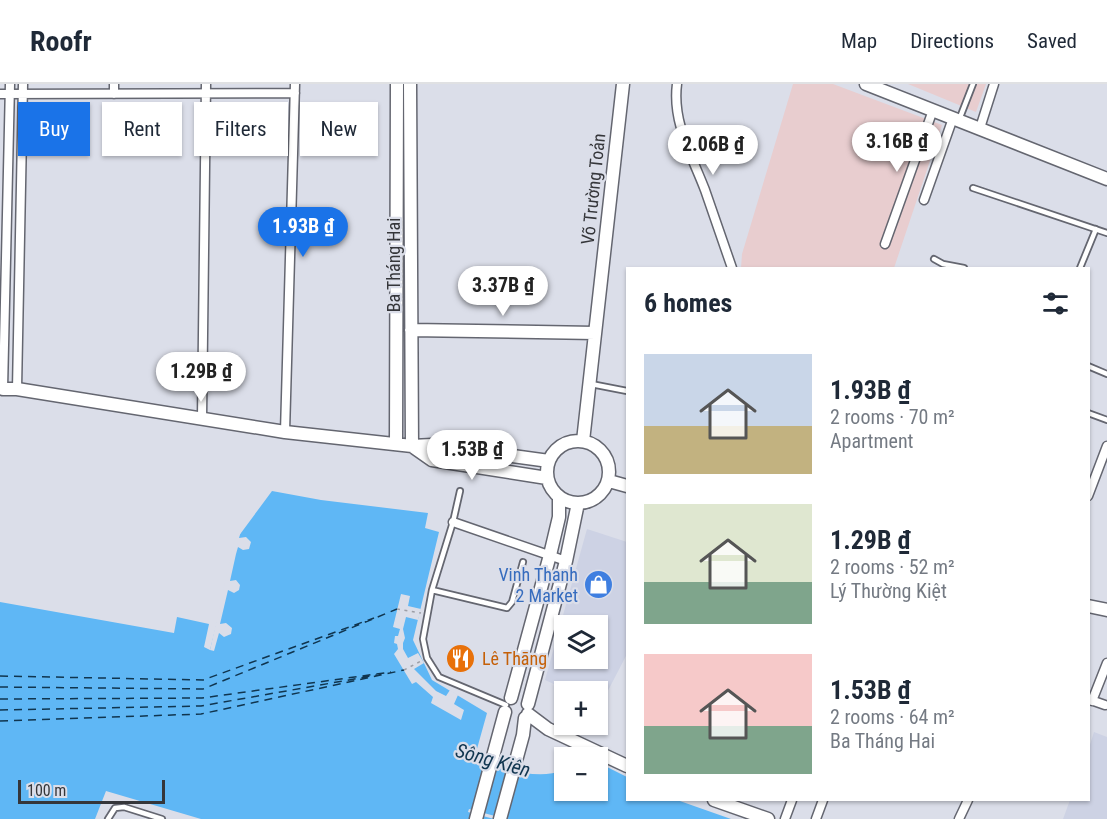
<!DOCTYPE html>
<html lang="en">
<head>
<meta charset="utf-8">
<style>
  body { margin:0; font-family:"Roboto Condensed",sans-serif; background:#f6f6f7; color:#1f2937; height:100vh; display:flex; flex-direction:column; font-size:22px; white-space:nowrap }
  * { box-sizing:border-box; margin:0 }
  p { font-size:20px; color:#747a83 }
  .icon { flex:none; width:33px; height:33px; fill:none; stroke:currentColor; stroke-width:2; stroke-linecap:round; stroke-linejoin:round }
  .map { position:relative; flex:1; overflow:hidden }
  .panel { position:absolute; left:626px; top:183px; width:464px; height:534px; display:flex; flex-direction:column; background:#fff; border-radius:0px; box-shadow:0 2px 4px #0004 }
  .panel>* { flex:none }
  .guide { position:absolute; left:18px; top:18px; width:518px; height:54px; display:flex; gap:12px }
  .buttons { position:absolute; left:554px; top:531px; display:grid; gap:12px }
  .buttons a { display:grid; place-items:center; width:54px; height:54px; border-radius:0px; background:#fff; box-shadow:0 2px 4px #0004; font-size:30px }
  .scale { position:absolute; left:18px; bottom:15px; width:147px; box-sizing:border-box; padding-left:6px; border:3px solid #35363a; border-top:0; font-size:16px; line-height:21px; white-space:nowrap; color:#35363a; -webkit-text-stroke:4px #dbdee9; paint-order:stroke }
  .price { position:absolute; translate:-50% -51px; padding:0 14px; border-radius:21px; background:#fff; color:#222; font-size:20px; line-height:39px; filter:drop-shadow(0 2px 3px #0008) }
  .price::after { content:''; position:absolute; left:50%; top:36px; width:18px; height:14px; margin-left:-9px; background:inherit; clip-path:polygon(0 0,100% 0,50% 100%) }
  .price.selected { background:#1a73e8; color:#fff }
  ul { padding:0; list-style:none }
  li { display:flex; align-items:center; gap:18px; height:150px; padding:0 18px }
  li span { display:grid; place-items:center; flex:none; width:168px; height:120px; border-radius:0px; color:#555 }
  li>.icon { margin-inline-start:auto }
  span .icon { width:72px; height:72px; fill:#fffc; stroke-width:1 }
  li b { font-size:26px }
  h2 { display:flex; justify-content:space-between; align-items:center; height:72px; padding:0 18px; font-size:26px }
  .pill { padding:0 21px; border-radius:0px; background:#fff; box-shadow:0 2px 4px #0004; font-size:21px; line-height:54px }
  .pill.selected { background:#1a73e8; color:#fff }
  header { display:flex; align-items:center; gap:36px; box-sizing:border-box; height:84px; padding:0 30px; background:#fff; border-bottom:2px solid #e0e1e3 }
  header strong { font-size:28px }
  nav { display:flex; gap:33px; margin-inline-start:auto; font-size:21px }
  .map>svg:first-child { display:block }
</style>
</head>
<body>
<header>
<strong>Roofr</strong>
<nav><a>Map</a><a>Directions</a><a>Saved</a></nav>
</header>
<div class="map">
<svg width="1107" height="735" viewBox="0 0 1107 735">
  <rect width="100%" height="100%" fill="#dbdee9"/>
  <path fill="#cdd2e4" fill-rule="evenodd" d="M587,445L627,458V570L600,622L597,621V608L569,607L545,596ZM564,542H597V574H564Z
    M1094,648L1107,653V735H1063L1070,716H1088V667Z"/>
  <path fill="#e8cdcf" d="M793,0H833L942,41L894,184H741L742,170Z
    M908,0H986L976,28Z"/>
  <path fill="#5fb7f5" d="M272,407L321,416L428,429L425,444L439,448L413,556L432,596L487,629L475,672L478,676C505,684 536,697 564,686V706H597V678L627,693V716H677L731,735H506L469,725L468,728L494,735H201L106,707L95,735H0V518L174,549L177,533L209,540L204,563L210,566L238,453Z"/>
  <path fill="#dbdee9" d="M239,447H241L239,454L246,453L251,458L249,465L243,466L238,463L236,470L230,497L236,496L240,501L239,506L234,509L228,506L220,540L226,539L232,544L231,550L224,553L219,549L214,567L210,566L233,462Z
    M401,510L410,512L408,522L421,525L418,536L406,533L403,545L405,554L403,559V565L408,574L418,569L424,579L414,585L436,607L446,612L450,606L458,611L454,620L464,626L461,636L431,619L433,613L416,598L412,600L394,570L398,565L397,560L394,559L395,552H398L400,545L393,543Z"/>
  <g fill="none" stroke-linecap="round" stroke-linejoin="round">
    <path stroke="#10354f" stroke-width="1.5" stroke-dasharray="8 6" stroke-linecap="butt" d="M0,592L203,596L374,534
      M0,603L203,605L397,525
      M0,615L202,614L391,588
      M0,626L201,622L377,591
      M0,637L201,630L404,586"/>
    <defs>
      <path id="lane" d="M959,36L973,0
        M973,104L1107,149
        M934,175L943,180L964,184
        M1080,184L1096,145
        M1088,282L1107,290
        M591,300L627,307
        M1088,329L1107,336
        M460,407L453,438L432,506L423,555L427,574L439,593L506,621
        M432,506L507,524L512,518L523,478
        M108,735L115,724L124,723L162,735"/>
      <path id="street" d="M677,0C672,38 692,72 705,106C714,132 723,158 732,184
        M0,10L295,9
        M114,10V0
        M980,44L994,0
        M924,116L953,34
        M885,160L933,26
        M0,304L3,305L10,0
        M17,305L23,0
        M202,334L206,0
        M285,348L295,0
        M1088,412L1107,362
        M453,438L566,477
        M1088,615L1105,621
        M1092,617L1107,579
        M785,735L792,716
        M816,735L823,716
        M959,735L968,716"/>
      <path id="secondary" d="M410,0L412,362
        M866,0L1107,95
        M411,246L595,249
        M3,305H17L285,348L412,362L432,361L549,377
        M547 388a31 31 0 1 1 62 0a31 31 0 1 1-62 0Z
        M583,357L623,0
        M396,360L397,0
        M412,362L432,376L547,394
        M609,397L627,402
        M1088,522L1107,526
        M511,614L550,471L559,433V413
        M528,620L566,477L578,419
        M528,630L548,645L627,682
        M714,716L768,735
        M476,735L505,628
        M500,735L523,651L525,634"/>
    </defs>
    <use href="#lane" stroke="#646670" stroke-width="8"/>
    <use href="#street" stroke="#646670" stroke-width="11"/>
    <use href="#secondary" stroke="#646670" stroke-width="15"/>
    <path stroke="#9d9fa7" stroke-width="1.5" stroke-dasharray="3 4.5" stroke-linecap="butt" d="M397,525L421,529
      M404,586L421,577"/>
    <use href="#lane" stroke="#fff" stroke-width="4.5"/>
    <use href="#street" stroke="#fff" stroke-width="8"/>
    <use href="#secondary" stroke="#fff" stroke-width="12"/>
  </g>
  <defs>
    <symbol id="shop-disc" viewBox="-11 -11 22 22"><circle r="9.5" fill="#3f7fe0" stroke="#dbdee9"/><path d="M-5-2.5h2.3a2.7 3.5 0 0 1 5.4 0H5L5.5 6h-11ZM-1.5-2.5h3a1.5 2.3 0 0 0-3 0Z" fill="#fff"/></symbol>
    <symbol id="restaurant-disc" viewBox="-11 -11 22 22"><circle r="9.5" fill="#e8710a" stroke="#dbdee9"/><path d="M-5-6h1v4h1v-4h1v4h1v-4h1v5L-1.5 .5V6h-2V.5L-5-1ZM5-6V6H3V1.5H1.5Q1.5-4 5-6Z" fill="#fff"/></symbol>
  </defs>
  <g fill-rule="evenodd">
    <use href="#shop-disc" x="582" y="484" width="33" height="33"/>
    <use href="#restaurant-disc" x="444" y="558" width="33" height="33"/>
  </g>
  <g text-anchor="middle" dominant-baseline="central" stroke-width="4.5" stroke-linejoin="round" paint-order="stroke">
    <g font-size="18" fill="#35363a" stroke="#dbdee9">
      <text transform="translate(593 105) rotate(-84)">Võ Trường Toản</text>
      <text transform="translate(393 181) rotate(-90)">Ba Tháng Hai</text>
    </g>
    <g font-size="18" fill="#366cbe" stroke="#dbdee9" text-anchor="end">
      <text x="578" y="490">Vinh Thanh<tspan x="578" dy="21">2 Market</tspan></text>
    </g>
    <g font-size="18" fill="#c56008" stroke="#dbdee9" text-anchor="start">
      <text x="482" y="574">Lê Thāng</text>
    </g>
    <g font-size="20" font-style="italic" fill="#10354f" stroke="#dbdee9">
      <text transform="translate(493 676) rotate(16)">Sông Kiên</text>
    </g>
  </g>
</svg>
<div class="buttons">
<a><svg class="icon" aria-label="layers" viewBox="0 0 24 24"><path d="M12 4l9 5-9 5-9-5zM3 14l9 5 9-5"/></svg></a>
<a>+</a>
<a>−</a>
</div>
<div class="scale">100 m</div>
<b class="price" style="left:897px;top:89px">3.16B ₫</b>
<b class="price" style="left:713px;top:92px">2.06B ₫</b>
<b class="price selected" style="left:303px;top:174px">1.93B ₫</b>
<b class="price" style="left:503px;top:233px">3.37B ₫</b>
<b class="price" style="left:201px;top:319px">1.29B ₫</b>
<b class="price" style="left:472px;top:397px">1.53B ₫</b>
<div class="guide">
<a class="pill selected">Buy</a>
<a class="pill">Rent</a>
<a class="pill">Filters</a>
<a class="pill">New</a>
</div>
<section class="panel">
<h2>6 homes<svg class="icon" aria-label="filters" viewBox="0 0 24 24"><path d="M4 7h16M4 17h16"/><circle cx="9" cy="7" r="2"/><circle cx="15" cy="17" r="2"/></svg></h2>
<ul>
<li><span style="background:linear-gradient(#c9d6e8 60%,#c2b280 0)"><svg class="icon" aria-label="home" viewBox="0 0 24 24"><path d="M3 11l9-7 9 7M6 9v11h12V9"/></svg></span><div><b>1.93B ₫</b><p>2 rooms · 70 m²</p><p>Apartment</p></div></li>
<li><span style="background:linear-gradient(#dfe7d0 65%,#7fa58c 0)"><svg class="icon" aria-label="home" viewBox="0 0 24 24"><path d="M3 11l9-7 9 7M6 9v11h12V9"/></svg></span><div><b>1.29B ₫</b><p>2 rooms · 52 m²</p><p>Lý Thường Kiệt</p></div></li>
<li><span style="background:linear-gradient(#f6c9c9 60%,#7fa58c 0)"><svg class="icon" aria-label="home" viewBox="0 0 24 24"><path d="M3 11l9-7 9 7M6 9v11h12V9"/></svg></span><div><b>1.53B ₫</b><p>2 rooms · 64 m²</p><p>Ba Tháng Hai</p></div></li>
</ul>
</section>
</div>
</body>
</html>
